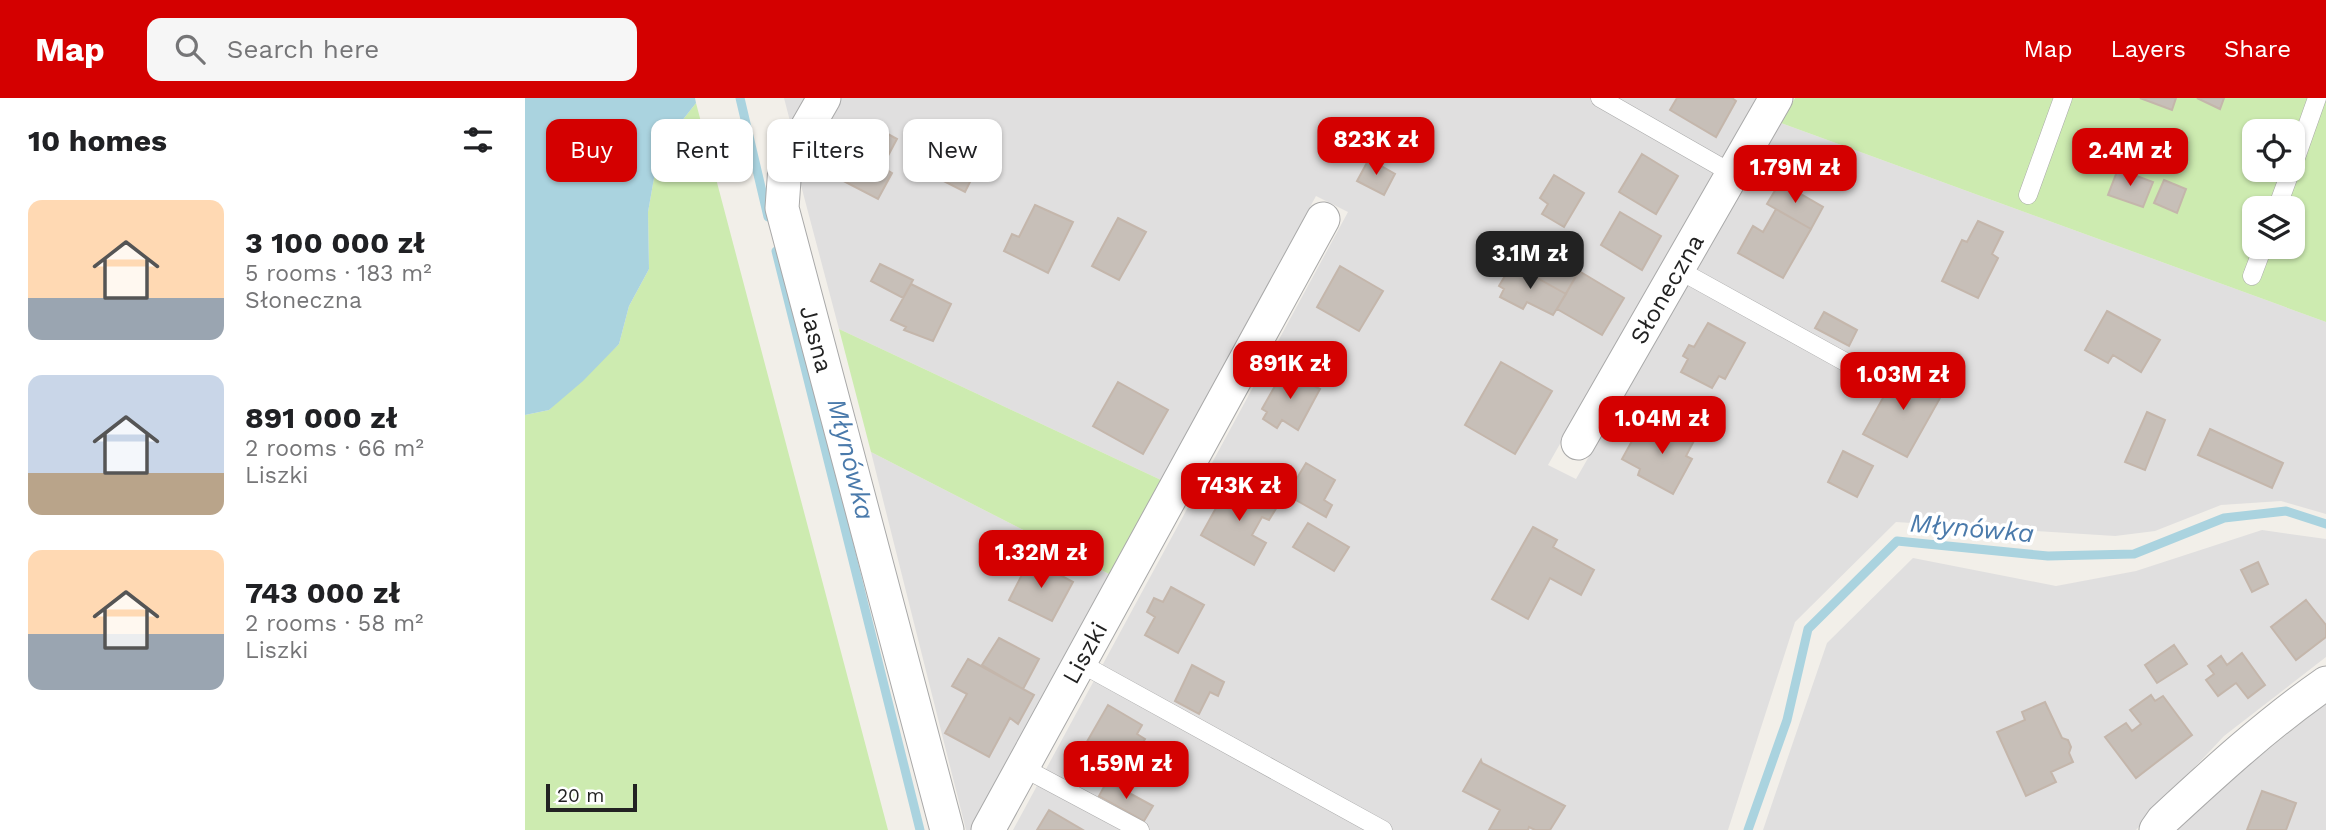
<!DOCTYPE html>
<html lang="en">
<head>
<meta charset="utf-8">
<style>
  body { margin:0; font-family:"Work Sans",sans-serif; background:#f6f6f6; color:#202124; height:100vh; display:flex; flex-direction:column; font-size:26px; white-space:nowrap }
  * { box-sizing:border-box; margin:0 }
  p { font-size:23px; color:#757577 }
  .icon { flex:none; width:38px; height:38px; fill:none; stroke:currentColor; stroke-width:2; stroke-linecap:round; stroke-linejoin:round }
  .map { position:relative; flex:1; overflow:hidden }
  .drawer { display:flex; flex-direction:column; background:#fff; width:525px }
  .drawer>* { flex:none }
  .hud { position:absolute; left:21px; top:21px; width:665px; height:63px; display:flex; gap:14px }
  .controls { position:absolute; left:1717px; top:21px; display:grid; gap:14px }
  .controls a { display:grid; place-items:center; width:63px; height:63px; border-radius:14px; background:#fff; box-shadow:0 2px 5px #0004; font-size:35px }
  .scale { position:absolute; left:21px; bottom:18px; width:91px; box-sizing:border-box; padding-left:7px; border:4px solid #222; border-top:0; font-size:19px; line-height:24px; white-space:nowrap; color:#222; -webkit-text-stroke:5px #fff; paint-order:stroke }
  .price { position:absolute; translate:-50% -60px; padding:0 16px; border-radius:14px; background:#d40000; color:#fff; font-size:23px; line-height:46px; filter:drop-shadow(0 2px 4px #0008) }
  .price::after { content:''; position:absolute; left:50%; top:42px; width:21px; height:16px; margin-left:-10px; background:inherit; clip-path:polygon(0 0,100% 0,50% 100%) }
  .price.active { background:#222; color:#fff }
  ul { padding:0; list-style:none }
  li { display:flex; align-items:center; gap:21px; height:175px; padding:0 28px }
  li span { display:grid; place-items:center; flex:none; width:196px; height:140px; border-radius:14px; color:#555 }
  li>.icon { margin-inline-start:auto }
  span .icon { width:84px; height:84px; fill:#fffc; stroke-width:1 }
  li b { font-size:30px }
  h2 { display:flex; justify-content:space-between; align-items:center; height:84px; padding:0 28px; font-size:30px }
  .pill { padding:0 24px; border-radius:14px; background:#fff; box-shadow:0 2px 5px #0004; font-size:24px; line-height:63px }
  .pill.active { background:#d40000; color:#fff }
  header { display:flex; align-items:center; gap:42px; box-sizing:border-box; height:98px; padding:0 35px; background:#d40000; color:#fff }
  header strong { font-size:33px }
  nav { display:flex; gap:38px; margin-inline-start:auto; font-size:24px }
  .search { width:490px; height:63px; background:#f6f6f6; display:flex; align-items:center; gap:18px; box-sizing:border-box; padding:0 24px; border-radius:14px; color:#757577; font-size:26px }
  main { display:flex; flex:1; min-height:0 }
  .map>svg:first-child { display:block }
</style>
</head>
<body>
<header>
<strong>Map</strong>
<div class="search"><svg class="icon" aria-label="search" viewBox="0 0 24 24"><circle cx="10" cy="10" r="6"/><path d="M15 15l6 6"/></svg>Search here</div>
<nav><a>Map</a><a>Layers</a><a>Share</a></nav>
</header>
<main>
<section class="drawer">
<h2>10 homes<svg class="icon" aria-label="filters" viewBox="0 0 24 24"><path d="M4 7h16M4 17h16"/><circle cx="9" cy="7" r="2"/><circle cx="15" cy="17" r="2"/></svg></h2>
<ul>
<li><span style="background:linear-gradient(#ffd9b3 70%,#9aa5b1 0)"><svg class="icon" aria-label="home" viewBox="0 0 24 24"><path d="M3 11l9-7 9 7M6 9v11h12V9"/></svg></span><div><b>3 100 000 zł</b><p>5 rooms · 183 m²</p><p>Słoneczna</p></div></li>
<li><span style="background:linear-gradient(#c9d6e8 70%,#b9a48a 0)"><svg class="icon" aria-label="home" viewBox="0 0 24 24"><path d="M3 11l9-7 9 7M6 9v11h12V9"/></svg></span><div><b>891 000 zł</b><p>2 rooms · 66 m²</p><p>Liszki</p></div></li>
<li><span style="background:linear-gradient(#ffd9b3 60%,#9aa5b1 0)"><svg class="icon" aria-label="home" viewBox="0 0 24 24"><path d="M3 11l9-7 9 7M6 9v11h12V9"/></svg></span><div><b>743 000 zł</b><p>2 rooms · 58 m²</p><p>Liszki</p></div></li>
</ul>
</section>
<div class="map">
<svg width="1801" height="732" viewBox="0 0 1801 732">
  <rect width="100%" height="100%" fill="#f2efe9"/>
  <path fill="#e0dfdf" d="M259,0H282L266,27Z
    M317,0H1232L1023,367L1051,381L1256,25L1801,224V416L1756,403L1696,407L1630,433L1590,438L1371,424L1270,524L1203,732H488L823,114L791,98L636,382L314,231L273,76Z
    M346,354L586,477L448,732H441Z
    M1737,432L1801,441V559L1699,638L1611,732H1238L1302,545L1388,460L1531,488L1611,473Z
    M1801,605V732H1652L1659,719Z"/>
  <path fill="#cdebb0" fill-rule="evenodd" d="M1270,0H1801V224L1256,25ZM1729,33H1768V72H1729ZM1729,110H1768V149H1729Z
    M171,5L363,732H0V317L24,312L94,246L104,208L124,171L123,114L134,52Z
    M314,231L636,382L586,477L346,354Z"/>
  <path fill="#aad3df" d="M0,0H170L171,5L134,52L123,114L124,171L104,208L94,246L58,283L24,312L0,317Z"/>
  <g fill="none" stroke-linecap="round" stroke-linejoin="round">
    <path stroke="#aad3df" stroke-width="9" d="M215,0L243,119
      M251,153L395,732
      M1223,732L1262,622L1283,531L1372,443L1523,458L1609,456L1699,420L1761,413L1801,426"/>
  </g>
  <path fill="#c7bfb8" stroke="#c4b6ab" stroke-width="2" d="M1152,0H1207L1211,3L1191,39L1145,12Z
    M1615,0H1651L1647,12Z
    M1672,0H1699L1695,11Z
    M339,23L372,41L357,69L367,75L353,101L309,78L316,66L307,62L313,49L322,53Z
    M1117,56L1153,78L1131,116L1094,94Z
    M416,57L450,74L440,94L405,76Z
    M844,61L870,76L859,97L832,83Z
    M1593,71L1628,84L1618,109L1583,97Z
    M1029,77L1059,95L1039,129L1017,116L1023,106L1015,100Z
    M1639,82L1661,91L1652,115L1629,105Z
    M1255,84L1298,109L1286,131L1242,106Z
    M510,107L548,124L523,175L479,153L487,136L494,139Z
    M1251,111L1286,131L1258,180L1213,155L1228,128L1238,134Z
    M1095,114L1136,138L1117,172L1076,147Z
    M593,120L621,134L594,182L567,168Z
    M1453,123L1478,134L1467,156L1473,160L1453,200L1417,183L1437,142L1442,144Z
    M999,144L1053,174L1041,196L987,166Z
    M355,166L388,182L378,200L346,183Z
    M987,166L1041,196L1028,217L1002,204L998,211L975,199L979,191L974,188Z
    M815,168L858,193L834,233L792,209Z
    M1054,173L1099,200L1077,237L1032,211Z
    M386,186L426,206L408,243L379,232L381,229L366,222Z
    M1582,213L1635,242L1616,274L1588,257L1583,265L1560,252Z
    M1299,214L1332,232L1324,248L1290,230Z
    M1183,225L1220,245L1200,281L1194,278L1187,290L1156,274L1163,261L1158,258L1164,247L1169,249Z
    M976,264L1027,293L990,356L940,327Z
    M1375,269L1419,293L1382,359L1338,336Z
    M759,272L795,291L773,332L757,322L752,330L738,321L742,314L737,311Z
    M593,284L643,312L618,356L568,328Z
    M1622,314L1640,322L1620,372L1600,364Z
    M1142,323L1171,339L1161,358L1167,361L1148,396L1113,377L1115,371L1097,361L1113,332L1132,342Z
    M1685,331L1758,365L1747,390L1673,357Z
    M1318,353L1348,368L1332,399L1303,384Z
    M781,365L810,382L799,402L807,407L801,419L762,397Z
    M706,383L752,409L744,422L737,419L727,437L741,445L729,467L676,437Z
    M783,425L824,449L809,473L768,449Z
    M1008,429L1032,442L1028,449L1069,472L1056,497L1025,480L1003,521L967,501Z
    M505,461L548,484L527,523L484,502Z
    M1733,464L1743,486L1727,494L1716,472Z
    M646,489L679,507L653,555L620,537L630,519L622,514L629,500L638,504Z
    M1781,502L1801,527V539L1771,562L1746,529Z
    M474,540L514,561L498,591L457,567Z
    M1649,547L1662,566L1632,585L1620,567Z
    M1717,555L1740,587L1723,600L1711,585L1693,598L1681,582L1689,576L1683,568L1696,558L1702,567Z
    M443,561L509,597L493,626L485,620L464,659L420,635L442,596L427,588Z
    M667,567L699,584L693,598L685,594L674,616L650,603Z
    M1626,597L1630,603L1638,598L1667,637L1611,680L1580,639L1601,625L1607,633L1616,626L1605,612Z
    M1520,604L1537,640L1543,642L1546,649L1544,655L1548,664L1526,674L1531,684L1501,698L1472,634L1500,622L1497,614Z
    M583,607L617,627L612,636L620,641L610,657L603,652L594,666L560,647Z
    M956,662L957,665L1040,708L1025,732H1010L1004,729L1003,732H964L975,712L938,693Z
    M582,683L628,708L619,723L574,698Z
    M1737,693L1771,705L1761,732H1722Z
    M524,712L558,732H512Z"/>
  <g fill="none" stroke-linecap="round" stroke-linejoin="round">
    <defs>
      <path id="lane" d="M1075,0L1208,76
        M1768,68L1792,0
        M1503,97L1538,0
        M1752,110L1766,72
        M1154,172L1324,266
        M1727,178L1738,149
        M555,565L858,732
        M497,669L615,732"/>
      <path id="street" d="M299,0L260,68L257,110L422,732
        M1053,345L1251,0
        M463,732L798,121
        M1631,732L1638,722C1690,674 1742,626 1801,585"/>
    </defs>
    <use href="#lane" stroke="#a9a9a9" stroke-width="19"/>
    <use href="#street" stroke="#a9a9a9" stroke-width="35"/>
    <use href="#lane" stroke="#fff" stroke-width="18"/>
    <use href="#street" stroke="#fff" stroke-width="33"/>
  </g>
  <g text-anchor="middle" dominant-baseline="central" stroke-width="7" stroke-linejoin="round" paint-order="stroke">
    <g font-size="24" fill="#222" stroke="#fff">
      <text transform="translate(1142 191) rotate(-60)">Słoneczna</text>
      <text transform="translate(291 241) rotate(75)">Jasna</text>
      <text transform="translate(560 555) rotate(-61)">Liszki</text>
    </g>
    <g font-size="26" font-style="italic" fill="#4a7aab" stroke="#fff">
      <text transform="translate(326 361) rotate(76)">Młynówka</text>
      <text transform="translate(1447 430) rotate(5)">Młynówka</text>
    </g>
  </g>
</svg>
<div class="controls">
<a><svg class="icon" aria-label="locate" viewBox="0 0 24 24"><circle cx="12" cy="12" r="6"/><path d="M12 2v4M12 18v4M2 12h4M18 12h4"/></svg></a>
<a><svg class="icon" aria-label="layers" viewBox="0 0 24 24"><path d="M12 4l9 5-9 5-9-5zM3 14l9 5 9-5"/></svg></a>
</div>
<div class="scale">20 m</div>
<b class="price" style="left:851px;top:79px">823K zł</b>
<b class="price" style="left:1605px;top:90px">2.4M zł</b>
<b class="price" style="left:1270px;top:107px">1.79M zł</b>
<b class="price active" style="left:1005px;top:193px">3.1M zł</b>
<b class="price" style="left:765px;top:303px">891K zł</b>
<b class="price" style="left:1378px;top:314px">1.03M zł</b>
<b class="price" style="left:1137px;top:358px">1.04M zł</b>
<b class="price" style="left:714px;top:425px">743K zł</b>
<b class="price" style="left:516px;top:492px">1.32M zł</b>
<b class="price" style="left:601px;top:703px">1.59M zł</b>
<div class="hud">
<a class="pill active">Buy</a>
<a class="pill">Rent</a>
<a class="pill">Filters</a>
<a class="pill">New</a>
</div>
</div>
</main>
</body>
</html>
